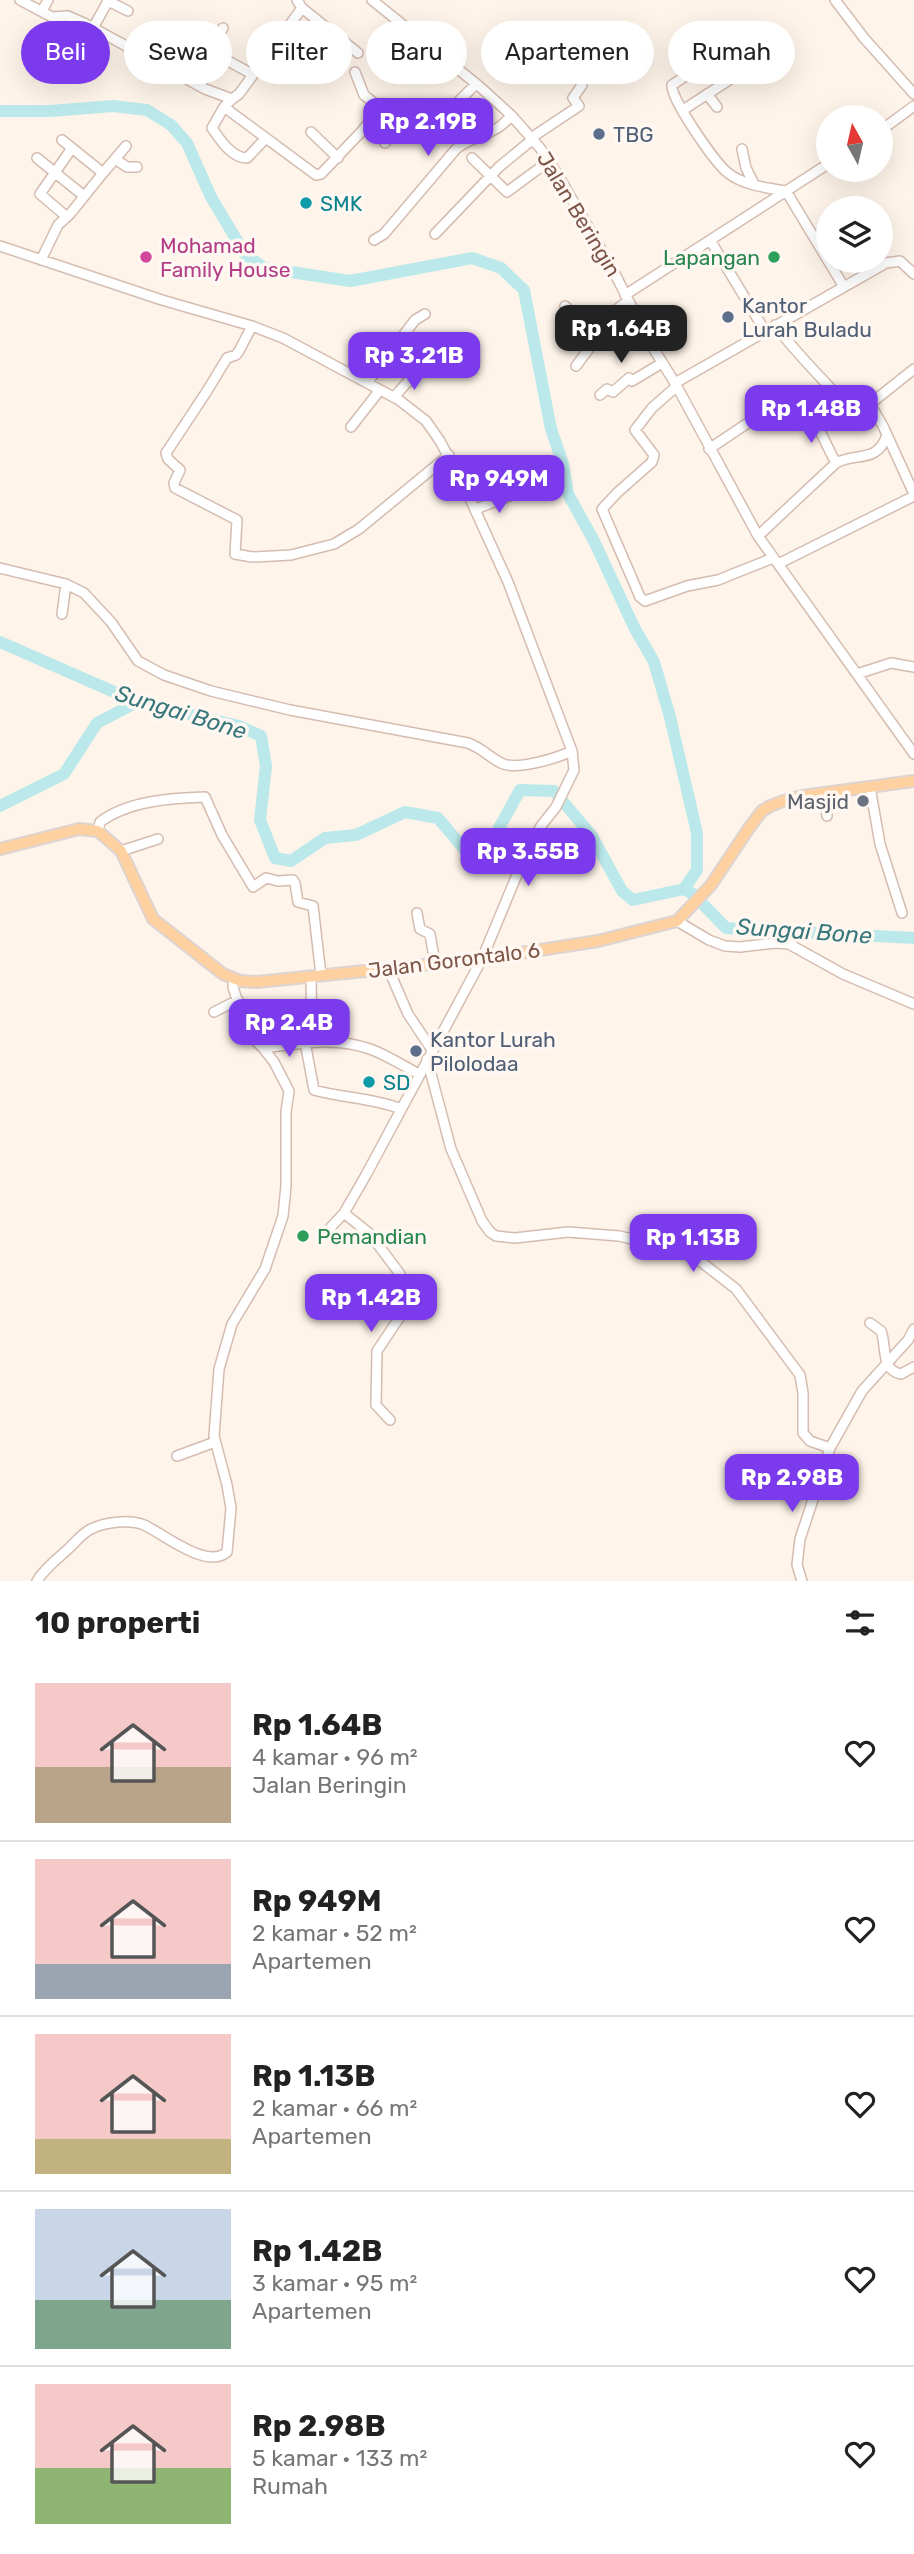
<!DOCTYPE html>
<html lang="id">
<head>
<meta charset="utf-8">
<style>
  body { margin:0; font-family:Rubik,sans-serif; background:#f6f6f6; color:#222; height:100vh; display:flex; flex-direction:column; font-size:26px; white-space:nowrap }
  * { box-sizing:border-box; margin:0 }
  p { font-size:23px; color:#767676 }
  .icon { flex:none; width:38px; height:38px; fill:none; stroke:currentColor; stroke-width:2; stroke-linecap:round; stroke-linejoin:round }
  .map { position:relative; height:1581px; overflow:hidden }
  .panel { display:flex; flex-direction:column; background:#fff; flex:1 }
  .panel>* { flex:none }
  .banner { position:absolute; left:21px; top:21px; width:873px; height:63px; display:flex; gap:14px }
  .needle { width:46px; rotate:352deg }
  .controls { position:absolute; left:816px; top:105px; display:grid; gap:14px }
  .controls a { display:grid; place-items:center; width:77px; height:77px; border-radius:50%; background:#fff; box-shadow:0 7px 28px #0002; font-size:35px }
  .price { position:absolute; translate:-50% -60px; padding:0 16px; border-radius:14px; background:#7c3aed; color:#fff; font-size:23px; line-height:46px; filter:drop-shadow(0 2px 4px #0008) }
  .price::after { content:''; position:absolute; left:50%; top:42px; width:21px; height:16px; margin-left:-10px; background:inherit; clip-path:polygon(0 0,100% 0,50% 100%) }
  .price.selected { background:#222; color:#fff }
  ul { padding:0; list-style:none }
  li { display:flex; align-items:center; gap:21px; height:175px; padding:0 35px }
  li+li { border-top:2px solid #e0e0e0 }
  li span { display:grid; place-items:center; flex:none; width:196px; height:140px; border-radius:0px; color:#555 }
  li>.icon { margin-inline-start:auto }
  span .icon { width:84px; height:84px; fill:#fffc; stroke-width:1 }
  li b { font-size:30px }
  h2 { display:flex; justify-content:space-between; align-items:center; height:84px; padding:0 35px; font-size:30px }
  .pill { padding:0 24px; border-radius:32px; background:#fff; box-shadow:0 7px 28px #0002; font-size:24px; line-height:63px }
  .pill.selected { background:#7c3aed; color:#fff }
  .map>svg:first-child { display:block }
</style>
</head>
<body>
<div class="map">
<svg width="914" height="1581" viewBox="0 0 914 1581">
  <rect width="100%" height="100%" fill="#fef4e9"/>
  <g fill="none" stroke-linecap="round" stroke-linejoin="round">
    <path stroke="#bbe9eb" stroke-width="12" d="M0,111H51L113,106L147,110L171,125L187,143L211,197L245,254L264,268L350,281L472,258L501,268L524,290L551,429L563,464L568,494L594,541L634,627L654,662L670,717L697,833V870L684,889
      M0,642L137,702L239,726L261,736L266,766L260,820L275,858L291,861L325,838L356,835L405,812L438,818L469,855L482,859L520,790L554,791L592,836L622,891L633,900L684,889L693,894L726,928L914,938
      M0,806L64,774L97,723L137,702"/>
    <defs>
      <path id="minor" d="M20,0L52,17L68,16L84,23L205,89L232,99L239,94L302,8
        M297,0L302,8L358,53
        M372,0L479,86L511,115L540,148L558,175L613,270L650,343L675,383L758,536L914,754
        M835,0L864,38L914,94
        M108,1L128,11
        M42,11L48,0
        M93,28L108,1L107,0
        M219,56L209,50L223,28
        M265,56L281,66L287,65L322,25
        M355,72L364,95L400,123
        M314,77L342,42
        M199,86L219,56L252,74
        M707,94L717,107
        M232,99L224,107L316,175L321,174L362,131L381,107
        M224,107L212,128C220,140 232,158 247,158L266,138
        M683,110L746,69L733,51L718,55L672,85C670,98 715,163 728,173C743,185 767,188 786,191L844,287
        M880,131L914,106
        M311,132L338,158
        M531,138L579,106L573,98L582,85
        M385,143C393,132 400,117 416,117C424,118 431,121 439,121L476,84
        M742,149L746,168L754,184
        M37,158L84,196
        M472,158L507,192L549,161
        M115,159L126,146
        M103,173L115,159L127,167H137
        M67,217L40,194L72,148
        M435,234L499,167L533,139
        M374,240L384,234L456,149C474,134 498,135 511,115
        M710,240L765,331
        M0,246L162,300L252,326L283,338L399,400L426,421L440,441L466,490L508,582L572,751L574,770L556,807L541,826L526,853L482,959L366,1175L344,1213L331,1227
        M41,260L58,225L70,214L103,173L62,140
        M625,295L828,164
        M565,306L588,330L628,301
        M775,325C798,356 828,384 853,413C860,416 866,410 870,404
        M252,326L239,351L236,355L227,358L207,391L166,453L168,459L180,470L174,483L175,488L237,520L235,554L252,557L291,555L334,544L359,529L449,455
        M576,366L588,350L578,337L582,324
        M914,369L870,404L883,426L914,494
        M353,374L378,341L385,340L394,347
        M367,383L415,320L425,314
        M675,383L886,263L900,261L914,274
        M677,386L652,408L635,430L654,455L652,462L617,493L602,509L640,597L645,601L687,586L718,580L773,558
        M600,395L607,389L613,392L629,378L632,381L662,363
        M394,397L421,367
        M351,427L380,390
        M709,449L791,394C814,410 823,440 836,463C856,452 877,464 887,435
        M466,490L489,473L505,470L510,477
        M476,509L512,495
        M758,536L836,463
        M778,564L914,496
        M0,568L66,584L84,593L111,622L138,661L164,675L211,691L290,710L468,743C482,748 489,757 501,763C516,771 557,758 572,751
        M62,614L66,584
        M857,674L891,663L914,667
        M870,787L880,844L902,913
        M823,793L827,816
        M98,831L100,822C128,801 170,798 205,797L222,835L253,887L266,878L278,881L293,880L295,883L298,902L313,906L321,975
        M121,851L158,839
        M417,913L420,929L430,934L435,963
        M677,921L709,940L725,946L740,947L776,943L789,944L843,974L914,1004
        M388,968L408,1014L432,1050
        M311,977L312,1041
        M234,978L233,987L247,1032L263,1048C299,1044 334,1036 370,1049C387,1055 403,1066 419,1074
        M214,1012L238,1000
        M305,1042L314,1090C342,1098 374,1098 401,1109
        M427,1059L451,1149L482,1221L490,1232L496,1236L515,1238L568,1232L619,1236L676,1249L700,1261L736,1289L800,1375L803,1393V1433L810,1441L830,1448L862,1391L908,1340L914,1329
        M344,1213L370,1234L400,1274L403,1302L399,1318L377,1351L376,1405L390,1420
        M870,1323L881,1331C887,1346 880,1370 901,1374L914,1367
        M177,1456L215,1442
        M37,1581C44,1569 57,1559 67,1550C75,1543 82,1533 91,1529C105,1522 130,1519 144,1525C164,1534 207,1570 227,1552L231,1508L227,1485L214,1436L219,1369L232,1324L265,1269L283,1216L286,1186V1112L289,1091L274,1062L263,1048
        M802,1581L797,1565L800,1539L830,1448"/>
      <path id="major" d="M0,849L79,829L98,831L121,851L153,919L223,974L240,981L257,982L482,959L598,941L677,921L711,885L749,828L762,811L770,806L789,799L810,795L914,781"/>
    </defs>
    <use href="#minor" stroke="#d5bcb0" stroke-width="12"/>
    <use href="#major" stroke="#ddd3d0" stroke-width="14"/>
    <use href="#minor" stroke="#fff" stroke-width="9"/>
    <use href="#major" stroke="#ffd1a0" stroke-width="10"/>
  </g>
  <g fill="#5c6f8a" stroke="#fff8f2" stroke-width="2.5">
    <circle cx="599" cy="134" r="7"/>
    <circle cx="728" cy="317" r="7"/>
    <circle cx="416" cy="1051" r="7"/>
  </g>
  <g fill="#0f9aa8" stroke="#fff8f2" stroke-width="2.5">
    <circle cx="306" cy="203" r="7"/>
    <circle cx="369" cy="1082" r="7"/>
  </g>
  <circle fill="#d1479c" stroke="#fff8f2" stroke-width="2.5" cx="146" cy="257" r="7"/>
  <g fill="#2e9e5b" stroke="#fff8f2" stroke-width="2.5">
    <circle cx="774" cy="257" r="7"/>
    <circle cx="303" cy="1236" r="7"/>
  </g>
  <circle fill="#6b7280" stroke="#fff8f2" stroke-width="2.5" cx="863" cy="801" r="7"/>
  <g text-anchor="middle" dominant-baseline="central" stroke-width="7" stroke-linejoin="round" paint-order="stroke">
    <g font-size="21" fill="#4e5e75" stroke="#fff8f2" text-anchor="start">
      <text x="613" y="134">TBG</text>
      <text x="742" y="305">Kantor<tspan x="742" dy="24">Lurah Buladu</tspan></text>
      <text x="430" y="1039">Kantor Lurah<tspan x="430" dy="24">Pilolodaa</tspan></text>
    </g>
    <g font-size="21" fill="#0d838f" stroke="#fff8f2" text-anchor="start">
      <text x="320" y="203">SMK</text>
      <text x="383" y="1082">SD</text>
    </g>
    <g font-size="21" fill="#7d5649" stroke="#fff8f2">
      <text transform="translate(579 214) rotate(59)">Jalan Beringin</text>
      <text transform="translate(454 960) rotate(-7)">Jalan Gorontalo 6</text>
    </g>
    <g font-size="21" fill="#b23c85" stroke="#fff8f2" text-anchor="start">
      <text x="160" y="245">Mohamad<tspan x="160" dy="24">Family House</tspan></text>
    </g>
    <g font-size="21" fill="#27864d" stroke="#fff8f2" text-anchor="end">
      <text x="760" y="257">Lapangan</text>
      <text x="317" y="1236" text-anchor="start">Pemandian</text>
    </g>
    <g font-size="21" fill="#5b616d" stroke="#fff8f2" text-anchor="end">
      <text x="849" y="801">Masjid</text>
    </g>
    <g font-size="23" font-style="italic" fill="#38777b" stroke="#fff8f2">
      <text transform="translate(181 712) rotate(17)">Sungai Bone</text>
      <text transform="translate(804 931) rotate(4)">Sungai Bone</text>
    </g>
  </g>
</svg>
<div class="controls">
<a><svg class="needle" viewBox="-14 -14 28 28"><path d="M0-13l5 13h-10z" fill="#e53935"/><path d="M0 13l5-13h-10z" fill="#767676"/></svg></a>
<a><svg class="icon" aria-label="layers" viewBox="0 0 24 24"><path d="M12 4l9 5-9 5-9-5zM3 14l9 5 9-5"/></svg></a>
</div>
<b class="price" style="left:428px;top:158px">Rp 2.19B</b>
<b class="price selected" style="left:621px;top:365px">Rp 1.64B</b>
<b class="price" style="left:414px;top:392px">Rp 3.21B</b>
<b class="price" style="left:811px;top:445px">Rp 1.48B</b>
<b class="price" style="left:499px;top:515px">Rp 949M</b>
<b class="price" style="left:528px;top:888px">Rp 3.55B</b>
<b class="price" style="left:289px;top:1059px">Rp 2.4B</b>
<b class="price" style="left:693px;top:1274px">Rp 1.13B</b>
<b class="price" style="left:371px;top:1334px">Rp 1.42B</b>
<b class="price" style="left:792px;top:1514px">Rp 2.98B</b>
<div class="banner">
<a class="pill selected">Beli</a>
<a class="pill">Sewa</a>
<a class="pill">Filter</a>
<a class="pill">Baru</a>
<a class="pill">Apartemen</a>
<a class="pill">Rumah</a>
</div>
</div>
<section class="panel">
<h2>10 properti<svg class="icon" aria-label="filters" viewBox="0 0 24 24"><path d="M4 7h16M4 17h16"/><circle cx="9" cy="7" r="2"/><circle cx="15" cy="17" r="2"/></svg></h2>
<ul>
<li><span style="background:linear-gradient(#f6c9c9 60%,#b9a48a 0)"><svg class="icon" aria-label="home" viewBox="0 0 24 24"><path d="M3 11l9-7 9 7M6 9v11h12V9"/></svg></span><div><b>Rp 1.64B</b><p>4 kamar · 96 m²</p><p>Jalan Beringin</p></div><svg class="icon" aria-label="heart" viewBox="0 0 24 24"><path d="M12 20l-8-8c-3-5 5-10 8-4 3-6 11-1 8 4z"/></svg></li>
<li><span style="background:linear-gradient(#f6c9c9 75%,#9aa5b1 0)"><svg class="icon" aria-label="home" viewBox="0 0 24 24"><path d="M3 11l9-7 9 7M6 9v11h12V9"/></svg></span><div><b>Rp 949M</b><p>2 kamar · 52 m²</p><p>Apartemen</p></div><svg class="icon" aria-label="heart" viewBox="0 0 24 24"><path d="M12 20l-8-8c-3-5 5-10 8-4 3-6 11-1 8 4z"/></svg></li>
<li><span style="background:linear-gradient(#f6c9c9 75%,#c2b280 0)"><svg class="icon" aria-label="home" viewBox="0 0 24 24"><path d="M3 11l9-7 9 7M6 9v11h12V9"/></svg></span><div><b>Rp 1.13B</b><p>2 kamar · 66 m²</p><p>Apartemen</p></div><svg class="icon" aria-label="heart" viewBox="0 0 24 24"><path d="M12 20l-8-8c-3-5 5-10 8-4 3-6 11-1 8 4z"/></svg></li>
<li><span style="background:linear-gradient(#c9d6e8 65%,#7fa58c 0)"><svg class="icon" aria-label="home" viewBox="0 0 24 24"><path d="M3 11l9-7 9 7M6 9v11h12V9"/></svg></span><div><b>Rp 1.42B</b><p>3 kamar · 95 m²</p><p>Apartemen</p></div><svg class="icon" aria-label="heart" viewBox="0 0 24 24"><path d="M12 20l-8-8c-3-5 5-10 8-4 3-6 11-1 8 4z"/></svg></li>
<li><span style="background:linear-gradient(#f6c9c9 60%,#8fb573 0)"><svg class="icon" aria-label="home" viewBox="0 0 24 24"><path d="M3 11l9-7 9 7M6 9v11h12V9"/></svg></span><div><b>Rp 2.98B</b><p>5 kamar · 133 m²</p><p>Rumah</p></div><svg class="icon" aria-label="heart" viewBox="0 0 24 24"><path d="M12 20l-8-8c-3-5 5-10 8-4 3-6 11-1 8 4z"/></svg></li>
</ul>
</section>
</body>
</html>
